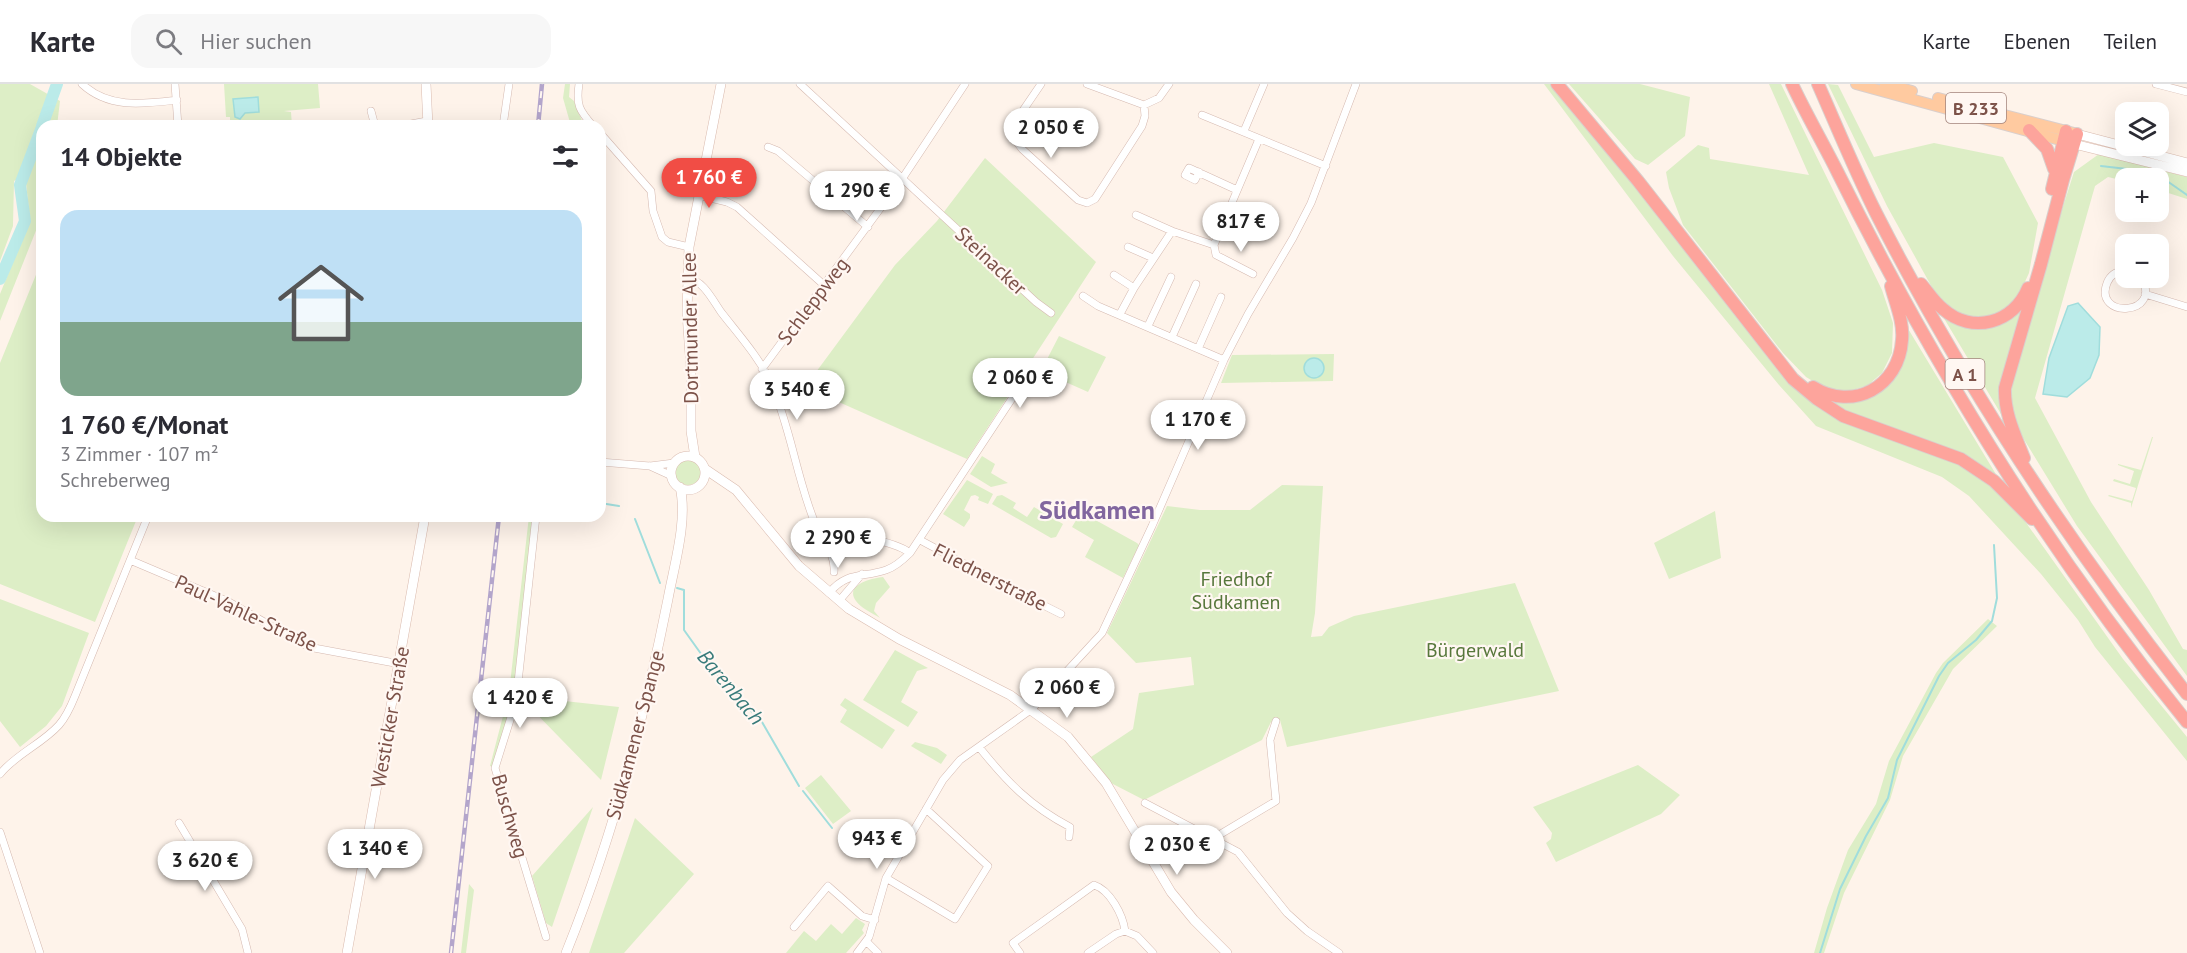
<!DOCTYPE html>
<html lang="de">
<head>
<meta charset="utf-8">
<style>
  body { margin:0; font-family:"PT Sans",sans-serif; background:#f7f7f7; color:#2b2b33; height:100vh; display:flex; flex-direction:column; font-size:22px; white-space:nowrap }
  * { box-sizing:border-box; margin:0 }
  p { font-size:20px; color:#7c7c81 }
  .icon { flex:none; width:33px; height:33px; fill:none; stroke:currentColor; stroke-width:2; stroke-linecap:round; stroke-linejoin:round }
  .map { position:relative; flex:1; overflow:hidden }
  .drawer { position:absolute; left:36px; top:36px; width:570px; height:402px; display:flex; flex-direction:column; background:#fff; border-radius:18px; box-shadow:0 6px 24px #0002 }
  .drawer>* { flex:none }
  .controls { position:absolute; left:2115px; top:18px; display:grid; gap:12px }
  .controls a { display:grid; place-items:center; width:54px; height:54px; border-radius:12px; background:#fff; box-shadow:0 6px 24px #0002; font-size:30px }
  .price { position:absolute; translate:-50% -51px; padding:0 14px; border-radius:21px; background:#fff; color:#222; font-size:20px; line-height:39px; filter:drop-shadow(0 2px 3px #0008) }
  .price::after { content:''; position:absolute; left:50%; top:36px; width:18px; height:14px; margin-left:-9px; background:inherit; clip-path:polygon(0 0,100% 0,50% 100%) }
  .price.active { background:#f14d45; color:#fff }
  ul { padding:0; list-style:none }
  li { display:grid; align-content:center; gap:12px; height:318px; padding:0 24px }
  li span { display:grid; place-items:center; height:186px; border-radius:18px; color:#555 }
  li>.icon { margin-inline-start:auto }
  span .icon { width:108px; height:108px; fill:#fffc; stroke-width:1 }
  li b { font-size:26px }
  h2 { display:flex; justify-content:space-between; align-items:center; height:72px; padding:0 24px; font-size:26px }
  header { display:flex; align-items:center; gap:36px; box-sizing:border-box; height:84px; padding:0 30px; background:#fff; border-bottom:2px solid #e1e1e2 }
  header strong { font-size:28px }
  nav { display:flex; gap:33px; margin-inline-start:auto; font-size:21px }
  .search { width:420px; height:54px; background:#f7f7f7; display:flex; align-items:center; gap:15px; box-sizing:border-box; padding:0 21px; border-radius:18px; color:#7c7c81; font-size:22px }
  .map>svg:first-child { display:block }
</style>
</head>
<body>
<header>
<strong>Karte</strong>
<div class="search"><svg class="icon" aria-label="search" viewBox="0 0 24 24"><circle cx="10" cy="10" r="6"/><path d="M15 15l6 6"/></svg>Hier suchen</div>
<nav><a>Karte</a><a>Ebenen</a><a>Teilen</a></nav>
</header>
<div class="map">
<svg width="2187" height="869" viewBox="0 0 2187 869">
  <rect width="100%" height="100%" fill="#fef3ea"/>
  <path fill="#ddeec6" d="M0,0H30L60,17L57,42H42V116L39,139L0,237V210L30,136L26,99L29,88L14,97L13,142L0,177Z
    M224,0H318L320,24L284,27L291,28L292,42H230V33H226Z
    M565,0H570L569,13L574,17L584,42H571L563,14Z
    M1544,0H1555L1822,325L1959,380L1990,400L2017,426L2123,575L2187,653V677L2095,563L2078,536L2041,490L1969,412L1942,393L1816,342L1779,301L1673,172Z
    M1569,0H1640L1690,13L1685,52L1648,81L1635,75Z
    M1769,0H1781L1882,206L1893,239L1892,269L1882,289L1868,301L1847,308L1826,305L1806,293L1783,269L1683,141L1669,104L1666,88L1698,61L1709,64L1710,75L1809,91Z
    M1828,0L1838,1L1874,73L1934,59L2003,73L2038,139L2029,189L2017,215L1999,231L1975,236L1952,227L1934,207L1887,122Z
    M2099,70L2187,93V115L2159,106L2158,94H2126L2125,97L2108,93L2095,102L2035,314L2091,418L2149,506L2183,565L2187,566V592L2077,442L2014,339L2011,308L2022,260L2054,151L2074,88Z
    M985,74L1096,178L967,375L805,303L895,181L937,137Z
    M42,176V432H138L95,538L0,500V279Z
    M2024,222L2003,328L2001,330L1942,231C1983,248 1988,251 2024,222Z
    M1907,243L1997,392L1829,319L1830,316L1890,294Z
    M1059,252L1106,273L1088,308L1041,287Z
    M1334,270L1333,297L1221,299L1232,271Z
    M2152,353H2153L2131,424V419L2108,412L2109,411L2132,417L2136,404L2113,397L2114,395L2130,400L2134,387L2118,381V380L2141,386Z
    M982,372L995,380L991,389L1008,399L991,403L970,390Z
    M675 388a13 13 0 1 1 26 0a13 13 0 1 1-26 0Z
    M967,396L993,410L988,420L978,416L979,413L975,411L971,412L964,426L970,430V434L964,443L943,430Z
    M1282,401L1323,402L1315,529L1311,553L1322,552L1329,543L1354,532L1515,499L1559,607L1287,663L1280,636L1271,638L1262,656L1144,716L1111,699L1091,673L1133,645L1139,609L1194,601L1191,573L1136,579L1107,549L1167,422L1200,426H1250Z
    M1002,411L1016,419L1013,424L1027,433L1034,423L1063,440L1056,453L1051,454L992,420L997,412Z
    M1715,427L1721,474L1669,495L1654,459Z
    M1081,428L1137,459L1139,461L1123,494L1085,473L1094,456L1072,443Z
    M529,432H533L515,611L493,683L490,682L509,609Z
    M883,493L890,503L876,519L874,527L880,534C872,529 861,524 856,517C844,501 872,494 883,493Z
    M0,515L89,549L62,622L46,642L20,663L0,637Z
    M1988,535L1997,542L1953,585L1903,672L1890,716L1844,809L1824,869H1814L1827,824L1848,766L1876,720L1889,677L1936,589L1943,579Z
    M895,566L928,584L917,587L901,618L918,628L908,643L863,616Z
    M519,612L619,623L601,696Z
    M845,614L895,646L882,665L840,638L847,626L840,621Z
    M915,658L937,664L947,671L941,680L911,662Z
    M1638,681L1680,711L1661,730L1556,778L1546,759L1551,755L1552,749L1533,723Z
    M821,691L851,727L833,740L805,704Z
    M593,723L552,843L546,839L532,792Z
    M635,734L694,790L624,869H589Z
    M469,800L474,806L466,869H461Z
    M856,834L865,840L862,846L864,849L846,869H786L804,847L816,857L831,840L842,850Z"/>
  <path fill="#bbebe9" stroke="#a0dddc" stroke-width="1.5" d="M258,13L259,28L245,29L240,35L235,33L233,15Z
    M2078,219L2100,243L2099,271L2090,294L2067,313L2043,310L2049,274L2068,222Z
    M1304 284a10 10 0 1 1 20 0a10 10 0 1 1-20 0Z"/>
  <g fill="none" stroke-linecap="round" stroke-linejoin="round">
    <path stroke="#a0dddc" stroke-width="2" d="M2101,82L2127,85L2143,94
      M2158,97H2167L2187,111
      M600,419L619,422
      M635,435L660,499
      M677,504L684,506V546L709,581L738,614L762,638L799,702
      M803,707L832,744
      M1820,869L1840,805L1866,752L1888,714L1897,676L1939,592L1948,579L1976,556L1992,537L1997,514L1994,461"/>
    <path stroke="#bbebe9" stroke-width="12" d="M42,42L57,0
      M0,195L25,137L20,101L42,43"/>
    <defs>
      <path id="street" d="M82,0C109,25 143,20 177,16
        M175,0L178,42
        M579,0C576,21 579,26 593,42
        M800,0L1036,218L1051,229
        M1041,0L1009,47L1022,65L1078,116L1087,119L1095,115L1142,42L1145,32L1144,21
        M1087,0L1144,21L1159,14L1169,0
        M2156,0L2187,8
        M371,27L375,42
        M1202,31L1326,82
        M400,42L427,37
        M503,42L509,0
        M1244,47L1264,0
        M600,49L651,107L653,127L662,153L668,158L689,163
        M768,63L778,67L868,143
        M1199,88L1195,96L1185,91L1189,84L1237,106
        M698,111L727,118L737,123L825,202
        M1136,131L1172,147L1214,161
        M1128,163L1153,174
        M2126,186C2117,187 2110,191 2107,199C2093,236 2164,231 2141,194
        M1253,190L1216,171L1214,161L1259,55
        M1114,191L1134,204
        M687,194C703,196 712,215 721,228C738,250 759,273 771,299C790,342 796,390 813,434C819,451 836,469 834,488
        M2145,210L2187,223
        M1083,212L1098,222L1224,276
        M1120,230L1134,204L1172,147
        M1148,242L1171,193
        M1172,253L1196,200
        M1198,265L1221,213
        M762,285L902,95L965,0
        M600,378L650,382L674,379
        M650,382L672,392
        M536,432L516,617L495,684L546,853
        M823,455C842,447 894,457 910,469
        M920,456L1017,508L1061,530
        M130,476L229,518L303,560L314,564L400,580
        M829,509C847,487 863,494 886,486C895,483 903,476 910,469L1019,304
        M839,517L862,490
        M979,663C1007,698 1030,722 1070,743L1069,753
        M0,690C16,670 42,660 59,641C66,633 71,622 75,612L148,432
        M1145,719L1238,768L1287,829L1307,847L1339,869
        M179,739L242,845L248,869
        M0,748L40,869
        M1214,754L1276,717L1270,656L1276,637
        M886,794L955,835L988,782L926,725
        M794,843L828,802L862,832L875,836
        M867,858L878,869
        M857,869L869,853L886,794L943,696L960,676L1032,625L1102,549L1152,442L1224,276L1248,230L1293,154L1311,119L1356,0
        M1020,869L1013,859L1094,801C1110,806 1123,831 1125,847
        M1088,869L1116,850L1125,847L1137,852L1153,869"/>
      <path id="secondary" d="M426,0L428,42
        M2077,50L2187,79
        M2074,60L2187,88
        M671 389a17 17 0 1 1 34 0a17 17 0 1 1-34 0Z
        M695,373L691,347V286L687,229L689,163L721,0
        M705,385L736,406L799,482L849,525L899,555L1010,611L1068,653L1106,699L1171,808L1194,836L1227,869
        M347,869L425,432
        M566,869C612,755 644,636 668,515C674,482 688,436 680,403"/>
      <path id="primary" d="M1856,0L2071,59
        M1885,0L1912,7
        M1938,14L2074,49"/>
      <path id="highway" d="M1557,0L1638,97L1793,295L1817,315L1843,332L1961,375L1994,397L2032,435
        M1792,0C1806,30 1823,59 1838,89C1934,283 2049,469 2187,638
        M1818,0C1837,43 1855,87 1876,129C1963,300 2069,459 2187,610
        M2029,46L2047,65L2054,85
        M2052,105L2066,47
        M1921,200C1928,208 1934,218 1943,225C1972,251 2014,239 2028,204
        M1813,303C1853,328 1899,303 1902,256C1904,238 1895,218 1891,202
        M2024,374C2015,351 2004,329 2005,304L2041,180L2063,96L2077,50"/>
    </defs>
    <use href="#street" stroke="#d5b9b0" stroke-width="8"/>
    <use href="#secondary" stroke="#dabbaf" stroke-width="10"/>
    <use href="#primary" stroke="#dacfcc" stroke-width="12"/>
    <use href="#highway" stroke="#dacfcc" stroke-width="14"/>
    <use href="#street" stroke="#fff" stroke-width="7"/>
    <use href="#secondary" stroke="#fff" stroke-width="9"/>
    <use href="#primary" stroke="#ffcaa0" stroke-width="10"/>
    <use href="#highway" stroke="#fda49c" stroke-width="12"/>
    <defs>
      <path id="rail" d="M538,42L542,0
        M451,869L499,432"/>
    </defs>
    <use href="#rail" stroke="#b3a5cb" stroke-width="4.5"/>
    <use href="#rail" stroke="#fff7f2" stroke-width="2" stroke-dasharray="7" stroke-linecap="butt"/>
  </g>
  <g text-anchor="middle" dominant-baseline="central" stroke-width="4.5" stroke-linejoin="round" paint-order="stroke">
    <g fill="#fff7f2" stroke="#a3847c" stroke-width="1.5">
      <rect x="1946" y="9" width="60" height="30" rx="4.5"/>
      <rect x="1945.5" y="275" width="39" height="30" rx="4.5"/>
    </g>
    <g font-size="18" font-weight="bold" fill="#7c5249">
      <text x="1976" y="24">B 233</text>
      <text x="1965" y="290">A 1</text>
    </g>
    <g font-size="20" fill="#7c5249" stroke="#fff7f2">
      <text transform="translate(991 177) rotate(43)">Steinacker</text>
      <text transform="translate(813 217) rotate(-53)">Schleppweg</text>
      <text transform="translate(690 244) rotate(-91)">Dortmunder Allee</text>
      <text transform="translate(990 493) rotate(27)">Fliednerstraße</text>
      <text transform="translate(246 529) rotate(25)">Paul-Vahle-Straße</text>
      <text transform="translate(390 633) rotate(-80)">Westicker Straße</text>
      <text transform="translate(635 651) rotate(-75)">Südkamener Spange</text>
      <text transform="translate(510 732) rotate(74)">Buschweg</text>
    </g>
    <g font-size="20" fill="#57773b" stroke="#fff7f2">
      <text x="1236" y="495">Friedhof<tspan x="1236" dy="23">Südkamen</tspan></text>
      <text x="1475" y="566">Bürgerwald</text>
    </g>
    <g font-size="21" font-style="italic" fill="#387b7a" stroke="#fff7f2">
      <text transform="translate(731 603) rotate(50)">Barenbach</text>
    </g>
    <g font-size="26" font-weight="bold" fill="#81669f" stroke="#fff7f2">
      <text x="1097" y="425">Südkamen</text>
    </g>
  </g>
</svg>
<div class="controls">
<a><svg class="icon" aria-label="layers" viewBox="0 0 24 24"><path d="M12 4l9 5-9 5-9-5zM3 14l9 5 9-5"/></svg></a>
<a>+</a>
<a>−</a>
</div>
<b class="price" style="left:1051px;top:75px">2 050 €</b>
<b class="price active" style="left:709px;top:125px">1 760 €</b>
<b class="price" style="left:857px;top:138px">1 290 €</b>
<b class="price" style="left:1241px;top:169px">817 €</b>
<b class="price" style="left:1020px;top:325px">2 060 €</b>
<b class="price" style="left:797px;top:337px">3 540 €</b>
<b class="price" style="left:1198px;top:367px">1 170 €</b>
<b class="price" style="left:838px;top:485px">2 290 €</b>
<b class="price" style="left:1067px;top:635px">2 060 €</b>
<b class="price" style="left:520px;top:645px">1 420 €</b>
<b class="price" style="left:877px;top:786px">943 €</b>
<b class="price" style="left:1177px;top:792px">2 030 €</b>
<b class="price" style="left:375px;top:796px">1 340 €</b>
<b class="price" style="left:205px;top:808px">3 620 €</b>
<section class="drawer">
<h2>14 Objekte<svg class="icon" aria-label="filters" viewBox="0 0 24 24"><path d="M4 7h16M4 17h16"/><circle cx="9" cy="7" r="2"/><circle cx="15" cy="17" r="2"/></svg></h2>
<ul>
<li><span style="background:linear-gradient(#bfe0f5 60%,#7fa58c 0)"><svg class="icon" aria-label="home" viewBox="0 0 24 24"><path d="M3 11l9-7 9 7M6 9v11h12V9"/></svg></span><div><b>1 760 €/Monat</b><p>3 Zimmer · 107 m²</p><p>Schreberweg</p></div></li>
</ul>
</section>
</div>
</body>
</html>
